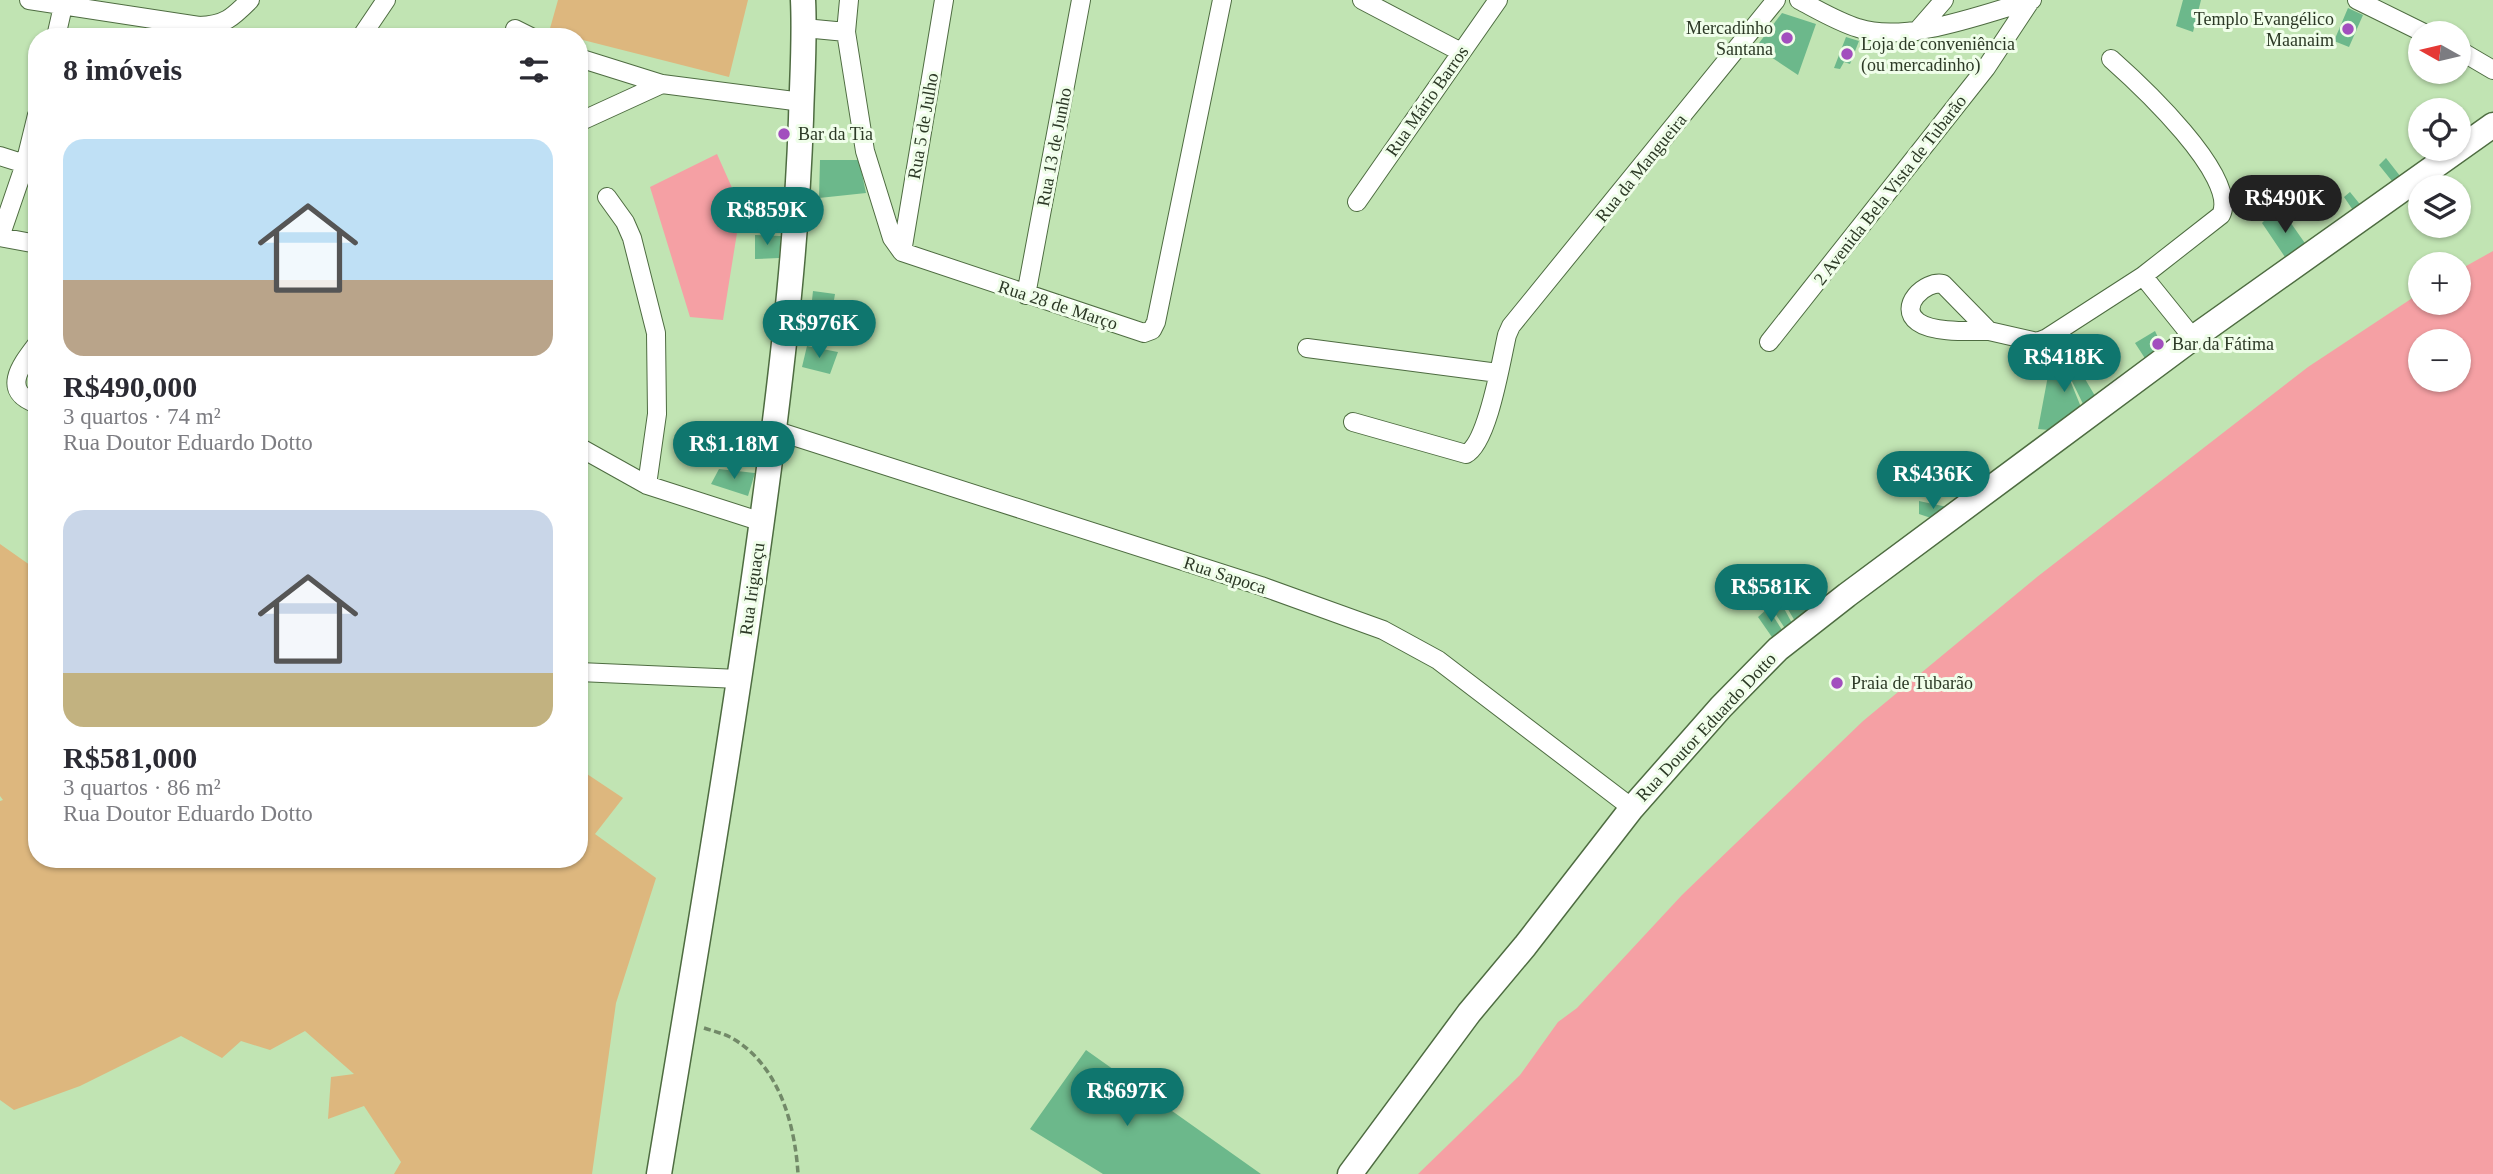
<!DOCTYPE html>
<html lang="pt">
<head>
<meta charset="utf-8">
<style>
  body { margin:0; font-family:Georgia,serif; background:#f2f2f3; color:#2b2b33; height:100vh; display:flex; flex-direction:column; font-size:26px; white-space:nowrap }
  * { box-sizing:border-box; margin:0 }
  p { font-size:23px; color:#7c7c81 }
  .icon { flex:none; width:38px; height:38px; fill:none; stroke:currentColor; stroke-width:2; stroke-linecap:round; stroke-linejoin:round }
  .map { position:relative; flex:1; overflow:hidden }
  .details { position:absolute; left:28px; top:28px; width:560px; height:840px; display:flex; flex-direction:column; background:#fff; border-radius:28px; box-shadow:0 2px 5px #0004 }
  .details>* { flex:none }
  .needle { width:46px; rotate:278deg }
  .buttons { position:absolute; left:2408px; top:21px; display:grid; gap:14px }
  .buttons a { display:grid; place-items:center; width:63px; height:63px; border-radius:50%; background:#fff; box-shadow:0 2px 5px #0004; font-size:35px }
  .price { position:absolute; translate:-50% -60px; padding:0 16px; border-radius:24px; background:#0f766e; color:#fff; font-size:23px; line-height:46px; filter:drop-shadow(0 2px 4px #0008) }
  .price::after { content:''; position:absolute; left:50%; top:42px; width:21px; height:16px; margin-left:-10px; background:inherit; clip-path:polygon(0 0,100% 0,50% 100%) }
  .price.current { background:#222; color:#fff }
  ul { padding:0; list-style:none }
  li { display:grid; align-content:center; gap:14px; height:371px; padding:0 35px }
  li span { display:grid; place-items:center; height:217px; border-radius:21px; color:#555 }
  li>.icon { margin-inline-start:auto }
  span .icon { width:126px; height:126px; fill:#fffc; stroke-width:1 }
  li b { font-size:30px }
  h2 { display:flex; justify-content:space-between; align-items:center; height:84px; padding:0 35px; font-size:30px }
  .map>svg:first-child { display:block }
</style>
</head>
<body>
<div class="map">
<svg width="2493" height="1174" viewBox="0 0 2493 1174">
  <rect width="100%" height="100%" fill="#c1e4b3"/>
  <path fill="#ddb77e" d="M558,0H748L729,77L579,39V37L549,32Z
    M0,544L37,570V859H579V765L584,772L623,798L595,834L656,878L616,1003L592,1174H394L401,1162L364,1106L328,1119L331,1077L354,1074L305,1031L270,1050L241,1041L222,1058L181,1036L80,1086L14,1110L0,1100V801L3,800L0,796Z"/>
  <path fill="#f5a0a4" fill-rule="evenodd" d="M717,154L741,208L723,320L690,317L650,187Z
    M2493,251V1174H1418L1520,1075L1558,1022L1577,1008L1682,895L1863,721L2037,577L2308,367L2420,293V303H2459V270ZM2420,341H2459V380H2420Z"/>
  <path fill="#6cb88b" d="M2183,0H2201L2193,32L2176,26Z
    M2348,8L2363,15L2349,47L2334,41Z
    M1782,13L1816,24L1798,75L1756,47Z
    M1846,37L1859,41L1850,64L1844,62L1840,69L1834,68Z
    M2386,158L2404,181L2396,186L2379,165Z
    M820,160H859L866,193L819,198Z
    M762,189L783,191L781,211L759,209Z
    M2350,192L2367,213L2359,219L2344,197Z
    M2279,206L2309,249L2289,263L2262,223Z
    M755,235L781,236L779,258L755,259Z
    M813,291L835,294L832,312L811,309Z
    M810,315L831,317L830,331L806,328Z
    M2155,331L2165,352L2148,363L2135,343Z
    M807,346L838,352L830,374L802,367Z
    M2068,350L2098,401L2086,410L2063,363L2083,412L2060,431L2038,429L2050,365L2059,355Z
    M719,469L755,473L748,496L711,484Z
    M1919,501L1952,508L1940,521L1919,514Z
    M1794,590L1810,610L1796,623L1782,599Z
    M1780,601L1793,625L1786,630L1771,607Z
    M1768,608L1784,633L1774,640L1758,617Z
    M1086,1050L1261,1174H1103L1030,1129Z"/>
  <g fill="none" stroke-linecap="round" stroke-linejoin="round">
    <defs>
      <path id="street" d="M29,0L199,26C225,25 232,18 250,0
        M1362,0L1461,52
        M1799,0C1818,10 1838,22 1858,28C1906,44 1983,14 2032,0
        M2357,0L2424,33
        M804,28L846,32L865,151L892,238L902,252L1144,333L1152,330L1156,322L1222,0
        M515,29L531,37
        M1917,31L1944,0
        M846,32L849,0
        M56,37L63,6
        M361,37L386,0
        M2459,50L2493,70
        M579,58L662,84L802,102
        M579,122L662,84
        M0,156L25,164
        M607,197L625,222L632,238L656,333L657,414L647,485
        M1357,202L1498,0
        M0,237L25,164L37,115
        M0,237L37,244
        M902,252L944,0
        M2143,276L2193,338
        M1026,295L1081,0
        M1989,331C1970,331 1933,333 1918,322C1897,307 1925,280 1943,284L1989,331L2037,342L2047,338L2143,276L2221,215C2240,177 2138,83 2111,59
        M1769,342L1986,68L2031,0
        M37,344C21,365 0,391 37,404
        M1307,348L1498,373
        M1353,422L1466,454C1488,443 1501,361 1507,335L1511,326L1776,0
        M774,430L1261,586L1383,630L1438,660L1632,808
        M579,447L647,485L762,522
        M579,672L739,679"/>
      <path id="secondary" d="M659,1174C698,939 738,704 769,468C784,352 797,236 801,119C802,79 805,40 803,0
        M1350,1174L1469,1013L1525,946L1632,808L1721,707L1778,649L1847,595L2193,338L2493,125"/>
    </defs>
    <use href="#street" stroke="#4e6c41" stroke-width="20"/>
    <use href="#secondary" stroke="#4e6c41" stroke-width="27"/>
    <path stroke="#728968" stroke-width="3.5" stroke-dasharray="7 3.5" stroke-linecap="butt" d="M704,1028C713,1031 722,1033 730,1037C778,1063 795,1123 798,1174"/>
    <use href="#street" stroke="#fff" stroke-width="18"/>
    <use href="#secondary" stroke="#fff" stroke-width="24"/>
  </g>
  <g fill="#a24fbe" stroke="#f0feea" stroke-width="2.5">
    <circle cx="2348" cy="29" r="7"/>
    <circle cx="1787" cy="38" r="7"/>
    <circle cx="1847" cy="54" r="7"/>
    <circle cx="784" cy="134" r="7"/>
    <circle cx="2158" cy="344" r="7"/>
    <circle cx="1837" cy="683" r="7"/>
  </g>
  <g text-anchor="middle" dominant-baseline="central" stroke-width="6" stroke-linejoin="round" paint-order="stroke">
    <g font-size="18" fill="#2c3926" stroke="#f0feea" text-anchor="start">
      <text x="2334" y="19" text-anchor="end">Templo Evangélico<tspan x="2334" dy="21">Maanaim</tspan></text>
      <text x="1773" y="28" text-anchor="end">Mercadinho<tspan x="1773" dy="21">Santana</tspan></text>
      <text x="1861" y="44">Loja de conveniência<tspan x="1861" dy="21">(ou mercadinho)</tspan></text>
      <text x="798" y="134">Bar da Tia</text>
      <text x="2172" y="344">Bar da Fátima</text>
      <text x="1851" y="683">Praia de Tubarão</text>
    </g>
    <g font-size="18" fill="#2c3926" stroke="#f0feea">
      <text transform="translate(1427 101) rotate(-55)">Rua Mário Barros</text>
      <text transform="translate(923 126) rotate(-80)">Rua 5 de Julho</text>
      <text transform="translate(1054 147) rotate(-79)">Rua 13 de Junho</text>
      <text transform="translate(1641 168) rotate(-51)">Rua da Mangueira</text>
      <text transform="translate(1890 190) rotate(-52)">2 Avenida Bela Vista de Tubarão</text>
      <text transform="translate(1058 305) rotate(18)">Rua 28 de Março</text>
      <text transform="translate(1225 575) rotate(18)">Rua Sapoca</text>
      <text transform="translate(752 589) rotate(-82)">Rua Iriguaçu</text>
      <text transform="translate(1706 727) rotate(-47)">Rua Doutor Eduardo Dotto</text>
    </g>
  </g>
</svg>
<div class="buttons">
<a><svg class="needle" viewBox="-14 -14 28 28"><path d="M0-13l5 13h-10z" fill="#e53935"/><path d="M0 13l5-13h-10z" fill="#7c7c81"/></svg></a>
<a><svg class="icon" aria-label="locate" viewBox="0 0 24 24"><circle cx="12" cy="12" r="6"/><path d="M12 2v4M12 18v4M2 12h4M18 12h4"/></svg></a>
<a><svg class="icon" aria-label="layers" viewBox="0 0 24 24"><path d="M12 4l9 5-9 5-9-5zM3 14l9 5 9-5"/></svg></a>
<a>+</a>
<a>−</a>
</div>
<b class="price current" style="left:2285px;top:235px">R$490K</b>
<b class="price" style="left:767px;top:247px">R$859K</b>
<b class="price" style="left:819px;top:360px">R$976K</b>
<b class="price" style="left:2064px;top:394px">R$418K</b>
<b class="price" style="left:734px;top:481px">R$1.18M</b>
<b class="price" style="left:1933px;top:511px">R$436K</b>
<b class="price" style="left:1771px;top:624px">R$581K</b>
<b class="price" style="left:1127px;top:1128px">R$697K</b>
<section class="details">
<h2>8 imóveis<svg class="icon" aria-label="filters" viewBox="0 0 24 24"><path d="M4 7h16M4 17h16"/><circle cx="9" cy="7" r="2"/><circle cx="15" cy="17" r="2"/></svg></h2>
<ul>
<li><span style="background:linear-gradient(#bfe0f5 65%,#b9a48a 0)"><svg class="icon" aria-label="home" viewBox="0 0 24 24"><path d="M3 11l9-7 9 7M6 9v11h12V9"/></svg></span><div><b>R$490,000</b><p>3 quartos · 74 m²</p><p>Rua Doutor Eduardo Dotto</p></div></li>
<li><span style="background:linear-gradient(#c9d6e8 75%,#c2b280 0)"><svg class="icon" aria-label="home" viewBox="0 0 24 24"><path d="M3 11l9-7 9 7M6 9v11h12V9"/></svg></span><div><b>R$581,000</b><p>3 quartos · 86 m²</p><p>Rua Doutor Eduardo Dotto</p></div></li>
</ul>
</section>
</div>
</body>
</html>
